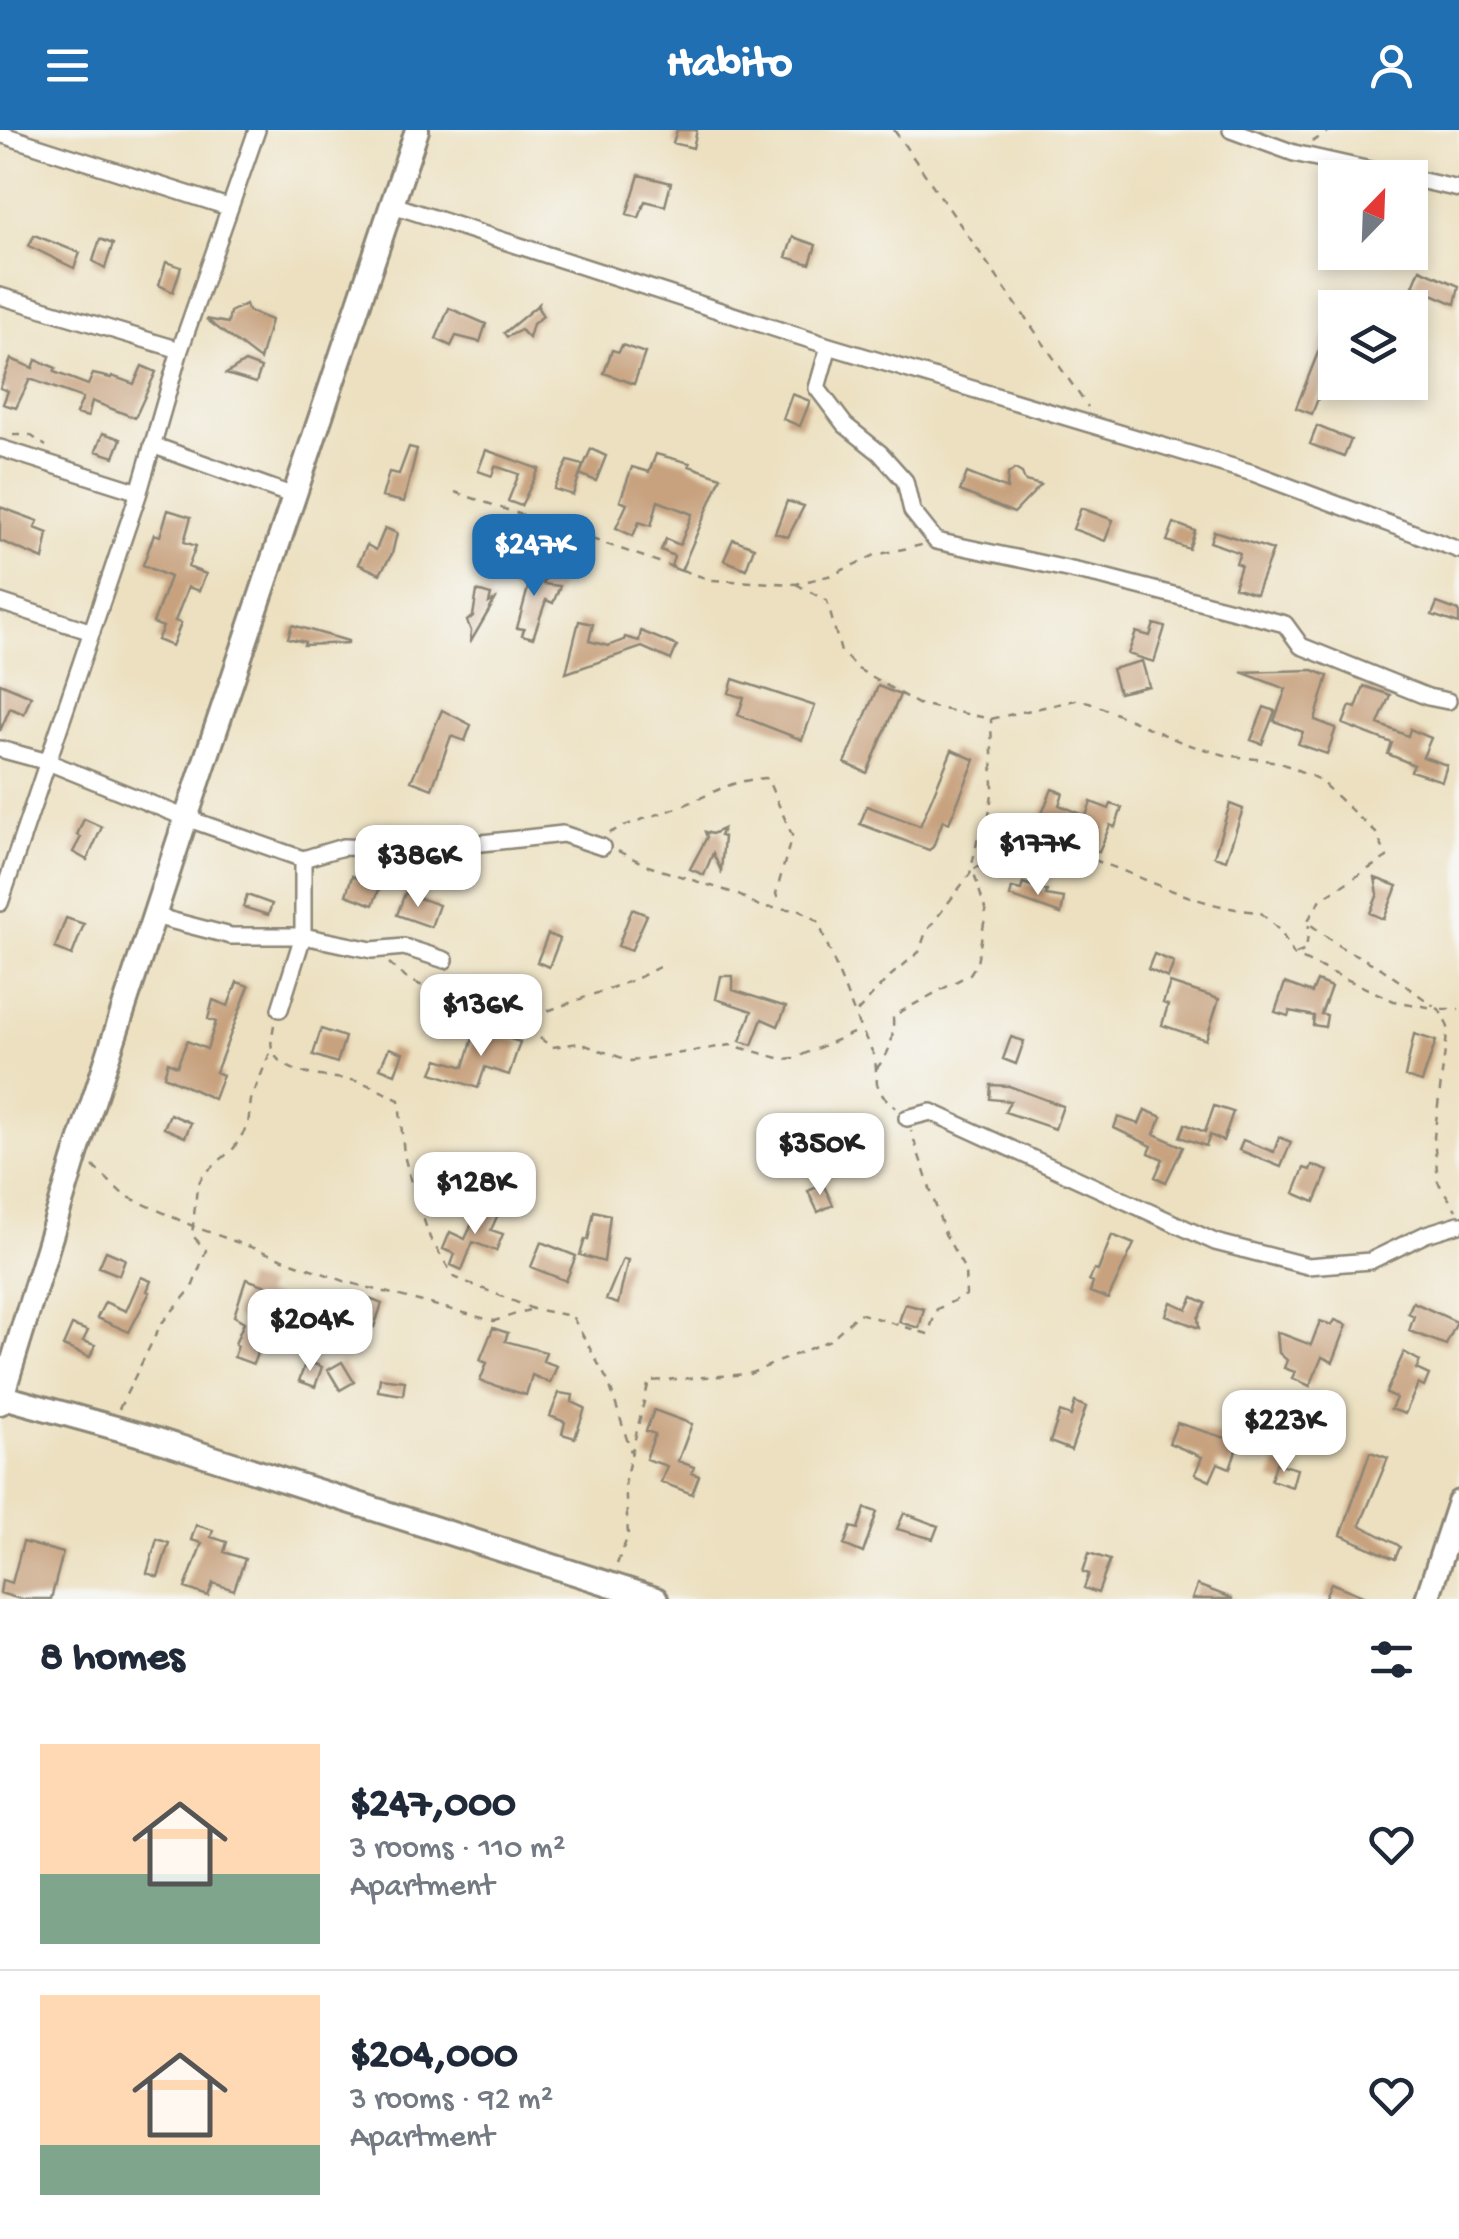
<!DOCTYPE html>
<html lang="en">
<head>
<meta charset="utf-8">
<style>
  body { margin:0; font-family:"Gochi Hand",sans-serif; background:#f2f2f3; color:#1f2937; height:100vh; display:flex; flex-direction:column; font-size:38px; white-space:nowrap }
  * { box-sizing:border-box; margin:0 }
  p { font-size:32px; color:#747a83 }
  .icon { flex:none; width:55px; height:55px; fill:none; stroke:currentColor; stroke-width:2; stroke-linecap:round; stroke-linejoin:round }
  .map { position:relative; height:1469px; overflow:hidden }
  .details { display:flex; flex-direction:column; background:#fff; flex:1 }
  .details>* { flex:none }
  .needle { width:65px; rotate:23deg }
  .buttons { position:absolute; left:1318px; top:30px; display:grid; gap:20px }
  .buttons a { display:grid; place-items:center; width:110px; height:110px; border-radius:0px; background:#fff; box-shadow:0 5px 15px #0003; font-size:50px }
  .price { position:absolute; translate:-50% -85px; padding:0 22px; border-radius:20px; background:#fff; color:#222; font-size:32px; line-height:65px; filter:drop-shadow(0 2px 5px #0008) }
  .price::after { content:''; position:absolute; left:50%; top:60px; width:30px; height:22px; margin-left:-15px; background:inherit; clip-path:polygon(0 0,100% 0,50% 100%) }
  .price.selected { background:#1f6fb2; color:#fff }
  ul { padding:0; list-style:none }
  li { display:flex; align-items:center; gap:30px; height:250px; padding:0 40px }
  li+li { border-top:2px solid #e0e1e3 }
  li span { display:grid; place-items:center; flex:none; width:280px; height:200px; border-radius:0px; color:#555 }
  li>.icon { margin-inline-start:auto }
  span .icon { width:120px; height:120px; fill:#fffc; stroke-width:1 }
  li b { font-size:42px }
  h2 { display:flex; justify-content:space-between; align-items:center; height:120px; padding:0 40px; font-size:42px }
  header { display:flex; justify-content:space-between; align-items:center; height:130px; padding:0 40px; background:#1f6fb2; color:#fff; font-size:45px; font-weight:700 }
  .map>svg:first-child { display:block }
</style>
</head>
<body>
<header><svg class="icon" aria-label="menu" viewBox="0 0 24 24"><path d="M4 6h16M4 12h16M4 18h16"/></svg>Habito<svg class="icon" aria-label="person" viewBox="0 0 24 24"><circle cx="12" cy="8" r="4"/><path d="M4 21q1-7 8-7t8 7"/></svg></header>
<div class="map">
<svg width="1459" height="1469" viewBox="0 0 1459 1469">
  <rect width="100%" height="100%" fill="#f6f6f2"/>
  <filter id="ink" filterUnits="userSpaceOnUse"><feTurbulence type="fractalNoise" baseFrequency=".01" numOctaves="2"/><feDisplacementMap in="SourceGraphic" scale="20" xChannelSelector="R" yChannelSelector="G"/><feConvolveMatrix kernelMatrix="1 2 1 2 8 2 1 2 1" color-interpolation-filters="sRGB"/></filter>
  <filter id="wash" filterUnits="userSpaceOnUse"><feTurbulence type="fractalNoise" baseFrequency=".0048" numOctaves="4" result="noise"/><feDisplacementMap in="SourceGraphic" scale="40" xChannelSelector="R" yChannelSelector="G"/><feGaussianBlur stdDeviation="2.25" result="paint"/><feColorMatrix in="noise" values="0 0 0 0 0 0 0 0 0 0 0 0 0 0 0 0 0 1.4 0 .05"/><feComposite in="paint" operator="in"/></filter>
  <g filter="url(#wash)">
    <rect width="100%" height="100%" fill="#ece0c0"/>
    <g id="blocks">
      <path fill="#c8a27f" d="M677,0H697L693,18L673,13Z
        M639,45L671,53L665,76L645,71L639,88L627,84Z
        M34,105L80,123L74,138L29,116Z
        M793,107L816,115L810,134L786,127Z
        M100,109L113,114L105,138L93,131Z
        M166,132L181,137L173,162L159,155Z
        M1420,139L1459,156L1455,174L1413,156Z
        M246,174L248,181L271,190L260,230L206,189L228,193L230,182Z
        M539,174L538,178L543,186L533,194L529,208L521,200L507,207L504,203Z
        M449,178L486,194L480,212L456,206L451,216L436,209Z
        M1334,182L1335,225L1312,284L1296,278Z
        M622,215L645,223L634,254L604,243L612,220L619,222Z
        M11,229L33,238L36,230L56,238L54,242L88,255L93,244L111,248L112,246L134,254L142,236L156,242L135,288L92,271L88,287L76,284L83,268L30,249L16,278L3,274L8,261L0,258Z
        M245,232L261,238L256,253L226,244Z
        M792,264L810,271L800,296L783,289Z
        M1317,296L1351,310L1344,327L1310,314Z
        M103,303L121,309L114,327L96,321Z
        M409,317L417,319L404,372L382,367L389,342L399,344Z
        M591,319L606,326L596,351L580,344Z
        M486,320L539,339L521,376L508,371L519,344L495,336L492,346L478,341Z
        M656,324L690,333L689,336L721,347L681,441L671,437L674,426L661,420L666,409L680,415L692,384L658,371L651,396L639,392L633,406L616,398L627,374L620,371L632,337L649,342Z
        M568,331L583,335L573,365L554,359Z
        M1015,339L1022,343L1025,351L1041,355L1014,383L960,361L967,343L1007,359L1008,344Z
        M787,371L804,376L788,407L775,403Z
        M0,377L38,391L35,398L48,403L43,429L0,411Z
        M1081,378L1113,390L1105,411L1073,399Z
        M168,380L191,387L184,412L196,416L188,437L206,444L199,461L188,457L175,491L181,493L172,516L157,510L163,497L153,493L170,447L143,435L154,404L160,406Z
        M1174,393L1195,401L1189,419L1167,411Z
        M385,398L397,403L392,424L380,444L358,434L367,415L376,420Z
        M1214,401L1273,420L1256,464L1234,457L1241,435L1236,433L1240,423L1210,412Z
        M733,409L754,417L746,439L724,430Z
        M516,435L546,447L543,454L560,456L553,473L546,470L533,508L522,505L524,499L517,498L529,454L511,447Z
        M477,461L491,465L489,473L495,470L470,513L471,501L467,491L473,486Z
        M1437,473L1459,481V494L1432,485Z
        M579,491L593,494L589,511L608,516L624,510L625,507L639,511L641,501L677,516L671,530L642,517L566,543Z
        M1154,494L1165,497L1154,532L1128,524L1136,502L1150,506Z
        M292,495L348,511V513L304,515L305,512L288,508Z
        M1142,531L1149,556L1119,563L1112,539Z
        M1313,540L1328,546L1315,590L1336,598L1327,624L1298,614L1303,602L1274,591L1286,559L1241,542Z
        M733,549L815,576L802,610L738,585L744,568L729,563Z
        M0,553L31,566L24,584L10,578L0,601Z
        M878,556L900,565L867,643L845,633Z
        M1364,556L1390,565L1378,594L1408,606L1410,599L1431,608L1423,627L1447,635L1442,651L1411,641L1414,635L1388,624L1392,613L1343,594L1350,576L1356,578Z
        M1264,577L1275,581L1262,614L1251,610Z
        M442,580L471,595L465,611L451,606L432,659L411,651Z
        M952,620L975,630L949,693L943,690L933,717L929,720L860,694L867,676L920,696Z
        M1052,659L1063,663L1059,675L1086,686L1091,672L1109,679L1111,674L1122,678L1115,697L1110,695L1099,722L1062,707L1066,696L1041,686Z
        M1230,674L1243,679L1226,730L1214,726Z
        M84,689L102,697L87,730L73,722L81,707L77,705Z
        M723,699L720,706L724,707L721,741L713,723L704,745L690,739L707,707L705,702L712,704Z
        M352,746L380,757L373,775L346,765Z
        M1375,748L1397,756L1384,789L1370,783L1378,764Z
        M1023,753L1047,761L1046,765L1064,768L1061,784L1010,766L1012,758L1021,760Z
        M405,763L439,775L431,797L397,785Z
        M247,765L272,774L268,785L243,777Z
        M632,779L647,785L631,821L618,816Z
        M66,788L84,794L72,825L55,818Z
        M548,804L560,809L549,837L537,832Z
        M1154,824L1174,832L1168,848L1148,839Z
        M721,846H733V860L786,877L778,896L762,889L752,915L740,911L752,881L716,869Z
        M1317,851L1331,857L1321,884L1327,885L1325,897L1313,895L1314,886L1290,881L1288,886L1275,882L1285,853L1312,863Z
        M237,852L249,856L216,942L223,945L214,969L164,946L168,932L177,936L187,911L207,919L216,892L208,889L213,870L228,876Z
        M1170,853L1219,869L1206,910L1162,895L1168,875L1163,873Z
        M476,898L520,912L509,945L485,937L478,958L432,943L438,929L464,937Z
        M321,899L345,907L337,933L313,925Z
        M1414,904L1436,911L1422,952L1405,947Z
        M1011,907L1024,911L1016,934L1003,929Z
        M389,918L403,923L395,944L380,938Z
        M991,955L1009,956L1063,976L1055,999L1005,982L1010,971L990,969Z
        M1214,976L1233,982L1223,1011L1210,1005L1206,1016L1180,1007L1185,994L1205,1002Z
        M1145,980L1162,987L1154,1004L1183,1017L1166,1052L1155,1047L1163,1029L1149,1023L1152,1016L1114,998L1118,987L1139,994Z
        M170,984L191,993L185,1007L164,998Z
        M1279,1007L1291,1012L1281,1037L1239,1020L1243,1010L1274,1022Z
        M1312,1035L1328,1041L1315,1072L1294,1063L1304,1038L1310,1040Z
        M823,1054L833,1075L818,1082L808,1061Z
        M481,1074L499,1082L491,1100L503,1104L496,1121L473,1112L462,1140L451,1135L455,1124L443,1119L450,1102L465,1109Z
        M594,1081L610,1085L604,1132L580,1125L585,1109L588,1110Z
        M1112,1105L1134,1114L1108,1169L1090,1162L1093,1153L1089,1151L1094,1140L1098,1141Z
        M541,1112L576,1126L566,1151L531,1137Z
        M106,1121L125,1129L119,1145L99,1137Z
        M623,1129L628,1130L618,1174L606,1170Z
        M141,1147L151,1151L147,1161L150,1162L129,1202L97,1188L105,1172L126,1181Z
        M246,1149L267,1156L264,1165L282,1170L279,1181L274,1180L253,1234L234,1227L238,1216L235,1214L244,1192L234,1186Z
        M1193,1167L1206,1173L1198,1188L1199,1198L1166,1185L1171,1172L1187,1179Z
        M370,1169L382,1174L374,1197L362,1192Z
        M1413,1172L1457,1192L1446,1215L1409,1201L1414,1186L1408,1183Z
        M905,1174L924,1179L919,1198L899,1192Z
        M1335,1190L1347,1195L1333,1232L1322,1227L1310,1256L1292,1248L1295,1242L1284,1238L1287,1230L1279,1223L1277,1202L1311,1215L1320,1191L1332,1195Z
        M72,1195L88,1201L83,1211L95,1215L90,1227L63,1216Z
        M493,1198L508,1203L505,1211L546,1222L543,1231L557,1236L550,1253L532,1245L526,1265L480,1251L487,1233L480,1230Z
        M1404,1222L1420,1231L1416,1239L1429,1245L1424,1257L1418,1254L1405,1284L1391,1279L1396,1268L1386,1263Z
        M306,1231L322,1237L315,1257L299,1251Z
        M342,1232L354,1252L340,1260L328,1240Z
        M380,1248L405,1251L403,1265L378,1261Z
        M559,1263L573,1265L572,1272L585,1278L575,1308L562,1304L565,1292L550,1286Z
        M1075,1272L1086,1277L1071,1320L1050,1312L1060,1282L1071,1286Z
        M654,1280L692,1294L678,1331L694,1337L692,1343L699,1346L692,1364L661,1352L667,1336L646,1329L655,1304L646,1301Z
        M1177,1293L1239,1312L1230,1338L1218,1333L1210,1351L1195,1344L1202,1327L1169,1313Z
        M1370,1322L1388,1328L1360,1395L1398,1415L1400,1417L1395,1429L1341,1405Z
        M1276,1333L1297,1339L1292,1357L1271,1350Z
        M865,1378L877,1382L863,1423L844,1415L851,1397L858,1399Z
        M904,1383L938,1396L933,1409L897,1399Z
        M196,1395L213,1400L211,1407L227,1412L224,1422L245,1429L234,1460L213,1453L208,1466L185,1458L202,1413L191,1410Z
        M157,1409L169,1413L158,1447L147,1443Z
        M23,1412L63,1423L51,1469H20L0,1463L2,1450L12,1453Z
        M1089,1423L1110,1430L1098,1463L1084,1458L1089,1444L1083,1442Z
        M1331,1453L1368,1468V1469H1324Z
        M1197,1455L1232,1468V1469H1192Z"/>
    </g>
  </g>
  <g filter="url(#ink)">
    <use href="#blocks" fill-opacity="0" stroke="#8c8676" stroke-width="2.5"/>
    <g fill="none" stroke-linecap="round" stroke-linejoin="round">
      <defs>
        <path id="street" d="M1231,0L1294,23L1406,48
          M0,4L228,77
          M1410,48L1459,59
          M393,75L829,216L1253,343L1459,420
          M0,166L180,220
          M829,216L817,258L845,295L880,323L905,351L912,381L936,411L1104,447L1285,494L1301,516L1428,567L1448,571
          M152,315L294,366
          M0,318L139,362
          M0,472L92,502
          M0,619L48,632L186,688L303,729
          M0,773L139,362L180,220L257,0
          M154,786L231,806H303L372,820L404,817L445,830
          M280,879L303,806V729L343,717L419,720L563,704L602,717
          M907,988L931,982L1215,1112L1308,1136L1370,1131L1426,1104L1459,1094"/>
        <path id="secondary" d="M0,1266L145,1306L656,1469
          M0,1273L77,1021L186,688L417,0
          M1427,1469L1459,1372"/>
      </defs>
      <use href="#street" stroke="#8c8676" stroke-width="20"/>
      <use href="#secondary" stroke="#8c8676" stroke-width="28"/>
      <path stroke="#8c8676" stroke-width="2.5" stroke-dasharray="8 8" stroke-linecap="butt" d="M894,0L1088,277
        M1312,12L1331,0
        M13,305H30L46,316
        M455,362L711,450L796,454L832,445L875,425L922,415
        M796,454L827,471L841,522L858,539L918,574L991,589L1076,570L1089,572L1186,614L1225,625L1279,632L1318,649L1376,703L1387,727L1321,769L1307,792L1339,816L1381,838L1434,876
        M609,703C631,692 653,686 677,678C712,665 727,650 767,648L792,705L776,764L780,774
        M618,721L648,736L737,764L761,777L800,780L818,791L858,893L875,927L877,954L883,966L896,978
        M1296,824L1306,820L1309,795
        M389,833L406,848L449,869L514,893L636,849L659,837
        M1442,879H1459
        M857,882L888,848L919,822L926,802L970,744L979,703L988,693L993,656L991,589
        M514,893L534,898L541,909L552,917L579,913L631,931L731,915L782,929L795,928L860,900
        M274,895C273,902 270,912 272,918C279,948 334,946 356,951C371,954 385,964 399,970L404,1025L411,1052L430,1108L454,1147L533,1179L572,1186L609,1253L631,1322
        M876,939C891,922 894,908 893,886L970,844L977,833L986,782L973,740C993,726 1018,710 1044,713C1057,715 1070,722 1082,726C1142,745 1197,778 1260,782L1281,802L1294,825L1394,871L1439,879L1448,897L1434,1007L1438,1052L1456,1080
        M93,1036L124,1065L195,1097L347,1152L494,1191L529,1180
        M119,1279L161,1194L192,1158L206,1120L192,1105L197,1057L203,1045L234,1018L248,995L251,970L271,920
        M617,1434L628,1406L625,1350L649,1251L749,1244L830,1210L859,1183L928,1204L937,1179L966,1165L965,1140L945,1104L911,1001"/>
      <use href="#street" stroke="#fff" stroke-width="15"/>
      <use href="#secondary" stroke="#fff" stroke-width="22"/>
    </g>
  </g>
</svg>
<div class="buttons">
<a><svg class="needle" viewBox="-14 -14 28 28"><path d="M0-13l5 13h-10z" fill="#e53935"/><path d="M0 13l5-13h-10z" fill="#747a83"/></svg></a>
<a><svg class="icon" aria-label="layers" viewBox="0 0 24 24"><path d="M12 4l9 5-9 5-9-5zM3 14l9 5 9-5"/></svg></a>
</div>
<b class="price selected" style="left:534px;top:469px">$247K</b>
<b class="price" style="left:1038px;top:768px">$177K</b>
<b class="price" style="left:418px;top:780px">$386K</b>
<b class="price" style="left:481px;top:929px">$136K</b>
<b class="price" style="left:820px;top:1068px">$350K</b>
<b class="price" style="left:475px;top:1107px">$128K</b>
<b class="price" style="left:310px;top:1244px">$204K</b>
<b class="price" style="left:1284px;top:1345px">$223K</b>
</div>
<section class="details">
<h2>8 homes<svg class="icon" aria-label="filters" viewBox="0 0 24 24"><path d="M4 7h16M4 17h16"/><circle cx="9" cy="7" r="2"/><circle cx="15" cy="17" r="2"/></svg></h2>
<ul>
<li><span style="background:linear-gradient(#ffd9b3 65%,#7fa58c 0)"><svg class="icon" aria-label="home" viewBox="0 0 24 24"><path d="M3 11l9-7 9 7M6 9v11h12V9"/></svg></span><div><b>$247,000</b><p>3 rooms · 110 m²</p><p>Apartment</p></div><svg class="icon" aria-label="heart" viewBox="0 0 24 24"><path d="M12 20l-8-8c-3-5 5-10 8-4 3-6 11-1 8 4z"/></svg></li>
<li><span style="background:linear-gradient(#ffd9b3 75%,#7fa58c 0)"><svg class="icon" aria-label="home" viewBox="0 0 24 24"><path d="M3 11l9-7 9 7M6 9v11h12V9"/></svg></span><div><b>$204,000</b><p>3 rooms · 92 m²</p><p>Apartment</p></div><svg class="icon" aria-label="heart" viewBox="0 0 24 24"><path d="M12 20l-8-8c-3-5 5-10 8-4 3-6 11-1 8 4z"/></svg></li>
</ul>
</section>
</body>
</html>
